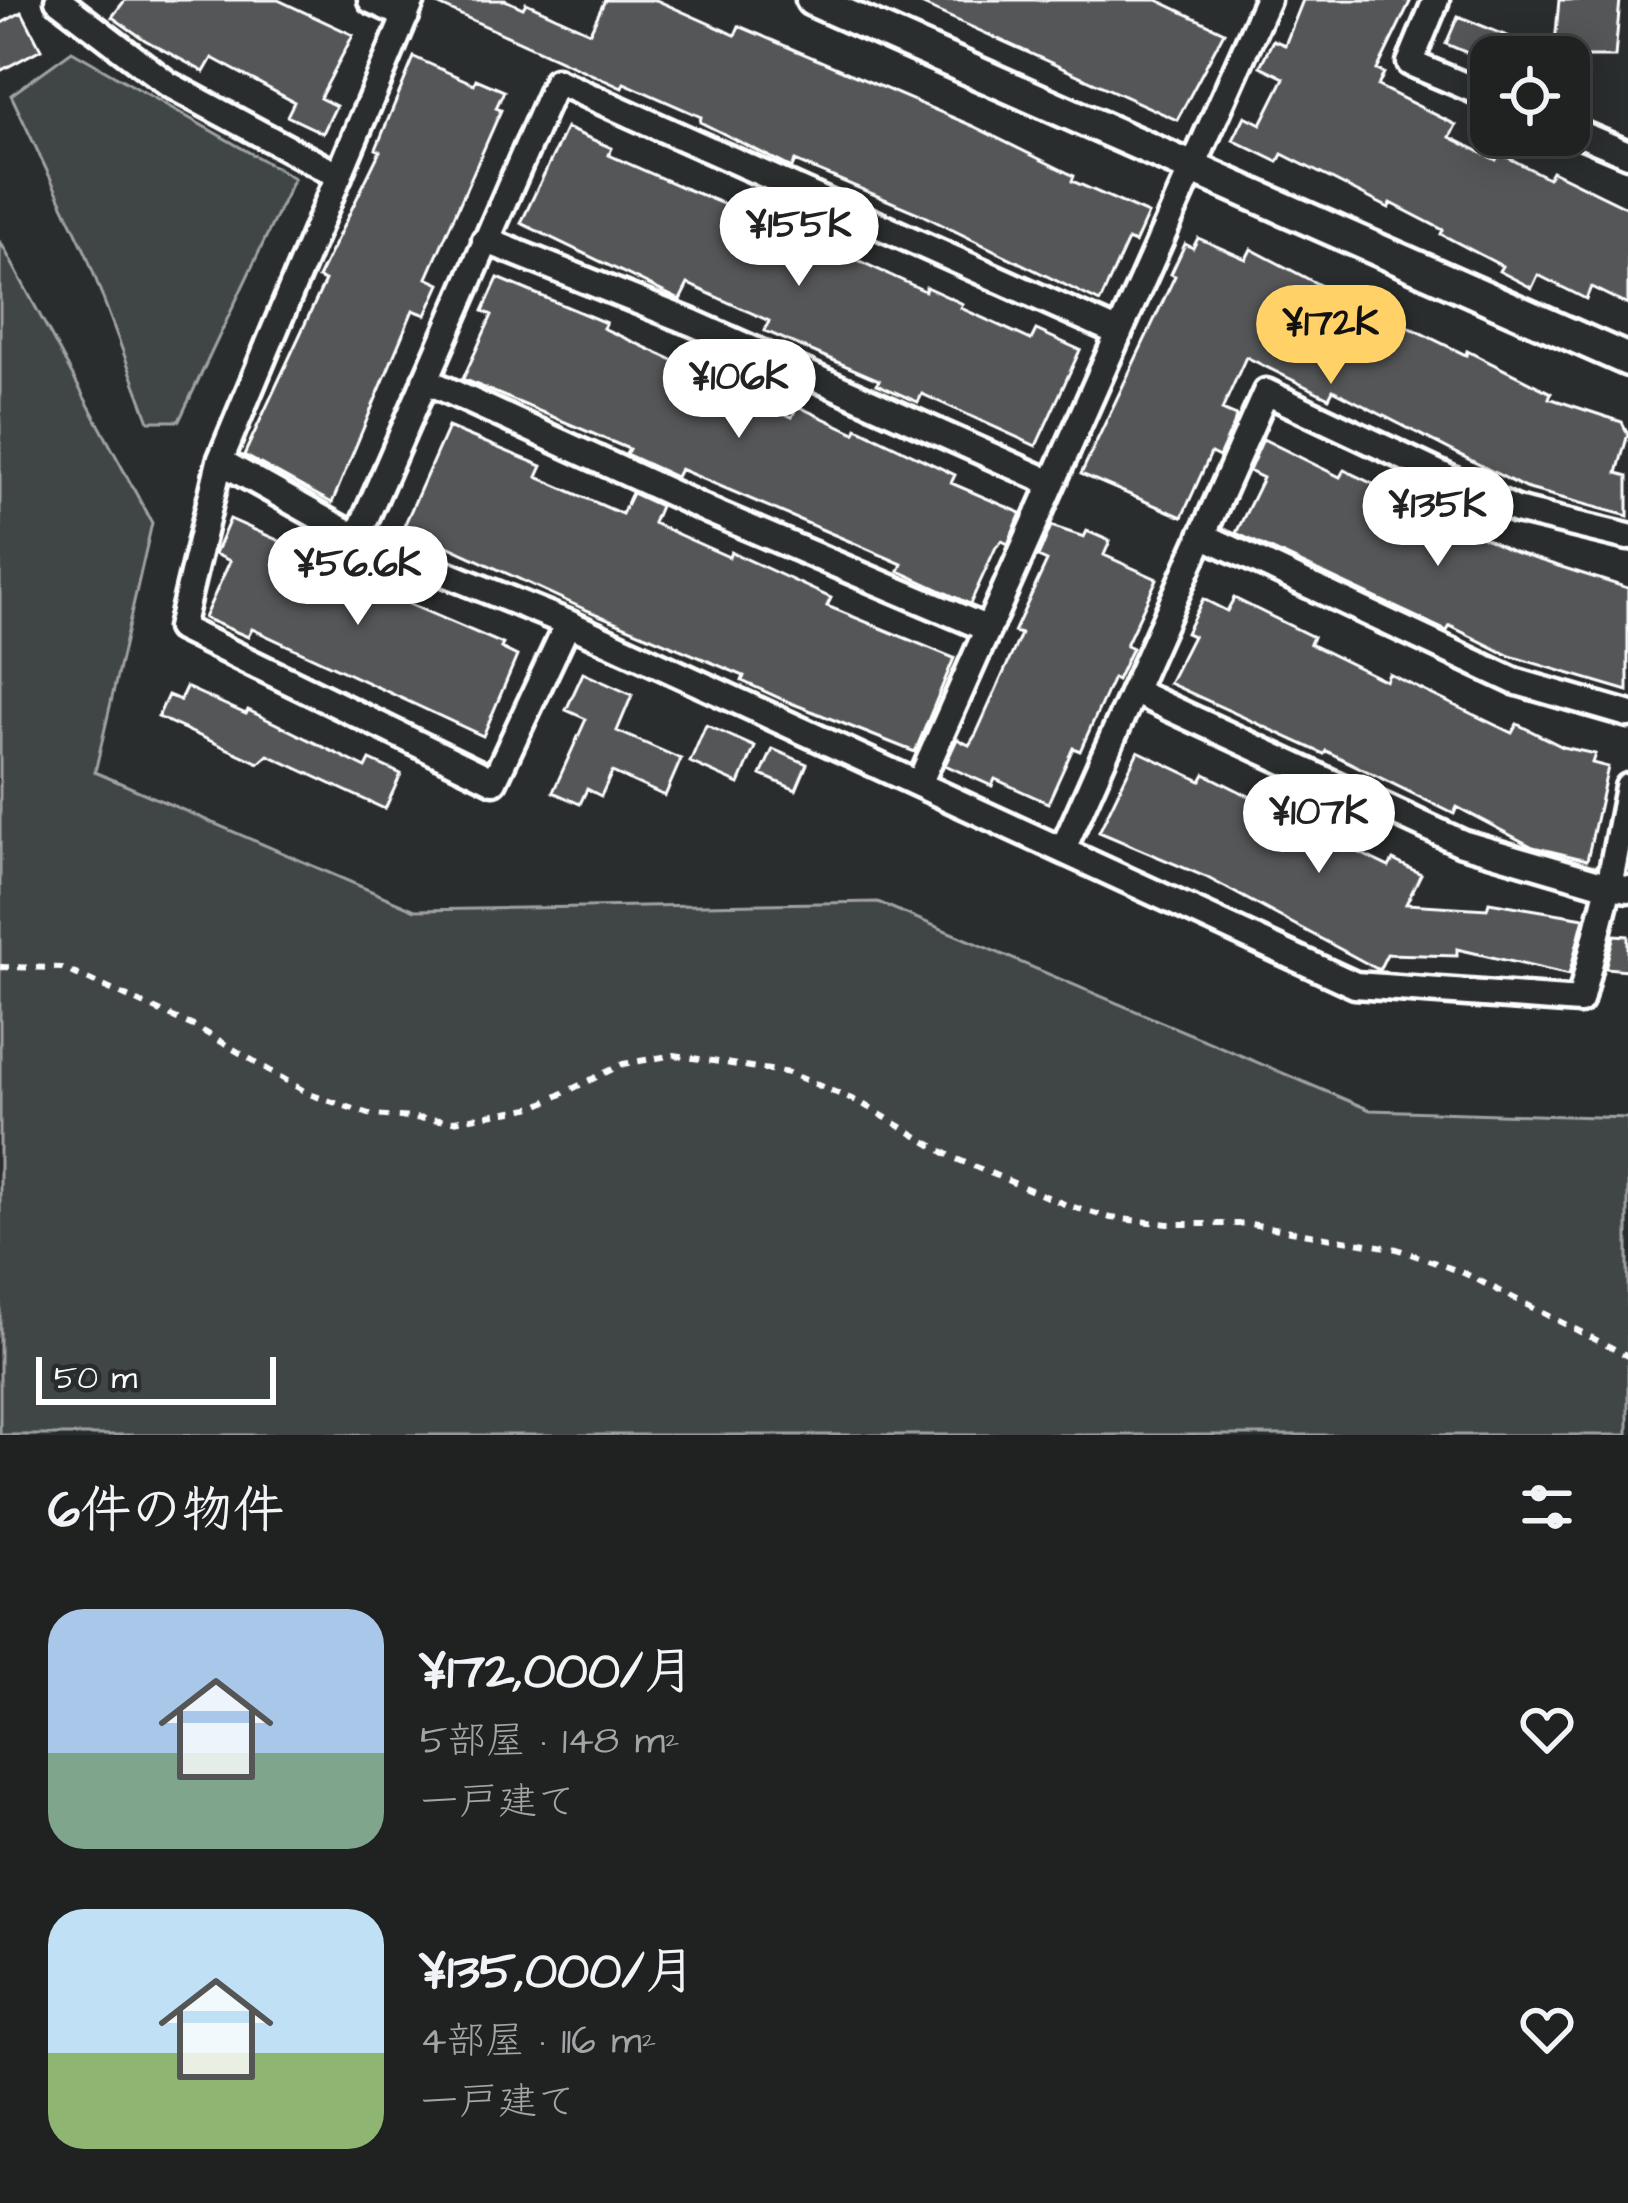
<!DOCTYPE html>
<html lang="ja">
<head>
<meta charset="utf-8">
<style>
  body { margin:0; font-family:"Architects Daughter","Klee One",sans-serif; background:#2d2f2f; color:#f1f3f6; height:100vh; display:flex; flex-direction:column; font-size:45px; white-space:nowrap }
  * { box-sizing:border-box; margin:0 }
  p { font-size:39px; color:#a2a4a5 }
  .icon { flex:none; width:66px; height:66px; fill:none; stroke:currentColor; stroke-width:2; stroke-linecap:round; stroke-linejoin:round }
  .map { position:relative; height:1435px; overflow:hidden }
  .drawer { display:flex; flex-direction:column; background:#202222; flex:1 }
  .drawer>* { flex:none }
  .fabs { position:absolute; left:1470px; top:36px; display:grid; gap:24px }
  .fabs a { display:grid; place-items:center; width:120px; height:120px; border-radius:24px; background:#202222; box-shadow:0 6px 30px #0003,0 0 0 3px #3d3f40; font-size:60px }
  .scale { position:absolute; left:36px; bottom:30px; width:240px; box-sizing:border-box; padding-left:12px; border:6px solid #fff; border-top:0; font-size:33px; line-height:42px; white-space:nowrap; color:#fff; -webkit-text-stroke:9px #2a2d2e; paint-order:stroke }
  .price { position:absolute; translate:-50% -102px; padding:0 27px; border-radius:42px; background:#fff; color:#222; font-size:39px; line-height:78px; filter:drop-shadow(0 3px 6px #0008) }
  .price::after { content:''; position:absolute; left:50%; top:72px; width:36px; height:27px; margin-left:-18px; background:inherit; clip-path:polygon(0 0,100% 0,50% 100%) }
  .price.current { background:#ffd166; color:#111 }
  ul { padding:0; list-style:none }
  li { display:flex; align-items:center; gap:36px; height:300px; padding:0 48px }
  li span { display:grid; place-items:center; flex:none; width:336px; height:240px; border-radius:36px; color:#555 }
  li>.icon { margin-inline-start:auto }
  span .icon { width:144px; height:144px; fill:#fffc; stroke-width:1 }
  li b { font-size:51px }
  h2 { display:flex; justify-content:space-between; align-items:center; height:144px; padding:0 48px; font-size:51px }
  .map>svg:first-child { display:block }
</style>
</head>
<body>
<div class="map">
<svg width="1628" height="1435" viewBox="0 0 1628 1435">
  <rect width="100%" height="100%" fill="#2a2d2e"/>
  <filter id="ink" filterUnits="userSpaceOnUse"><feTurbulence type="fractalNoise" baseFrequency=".00833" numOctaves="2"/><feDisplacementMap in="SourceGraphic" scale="24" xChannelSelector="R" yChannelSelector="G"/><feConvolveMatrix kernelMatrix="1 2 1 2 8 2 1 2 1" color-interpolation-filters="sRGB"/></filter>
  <g filter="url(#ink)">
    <path fill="#414445" stroke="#a0a2a2" stroke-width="3" d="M72,51L294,178L179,421H149L86,253L11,95Z
      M0,241L152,523L95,772L415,910L878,902L1370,1110L1628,1118V1435H0Z"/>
    <path fill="#555758" stroke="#fff" stroke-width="3" d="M125,0H278L353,35L320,98L336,106L323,133L287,116L294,102L212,58L204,72L145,40L112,17Z
      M428,0H505L523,8L526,3L590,32L605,0H656L735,35L739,26L973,126L1074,176L1072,181L1148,214L1135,243L1128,240L1100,302L918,213L795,161L792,168L700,122L701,117L624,83L622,88Z
      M912,0H1157L1224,32L1177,120Z
      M1303,0H1411L1377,70L1384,73L1378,86L1456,125L1450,137L1496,160L1499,153L1548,178L1552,171L1628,208V305L1591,287L1586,299L1538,275L1532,288L1499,271L1502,266L1441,234L1443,230L1391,203L1389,208L1282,154L1278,162L1233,140L1245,116L1261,124L1284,78L1260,66L1273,40L1285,45Z
      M1559,0H1620L1615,57H1477L1446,44L1458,16L1554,55Z
      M22,12L41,49L0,71V24Z
      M414,57L474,84L476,79L504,91L496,108L501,110L427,278L440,284L426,315L413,310L332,503L244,455L325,281L318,278L380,151L376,149Z
      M566,128L612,148L609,155L684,188L736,209L741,199L784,218L781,225L925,291L926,287L963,304L961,308L1031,340L1036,330L1080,350L1036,446L922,394L918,402L877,384L879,380L765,331L769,321L688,284L680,300L521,223Z
      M1198,238L1246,259L1251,249L1392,323L1394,320L1466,355L1467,351L1551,393L1549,398L1622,422L1628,434L1617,473L1628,476V516L1525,488L1333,390L1329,398L1246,357L1222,410L1236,416L1234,424L1219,457L1211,453L1182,517L1081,474L1175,276L1171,274L1185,244L1193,248Z
      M498,278L606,323L603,328L686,366L688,362L725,379L722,385L792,417L797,406L855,433L857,428L955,475L951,483L1021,513L1008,544L1002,541L996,547L970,604L899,571L902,564L856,544L680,469L676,477L626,454L629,449L463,379L492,315L483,311Z
      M448,427L542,466L537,477L622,514L632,493L660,506L653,523L729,557L731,552L777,573L831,598L827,606L954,658L915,752L786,701L742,681L744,676L584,609L404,526Z
      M1263,439L1340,477L1344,470L1514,552L1628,588V691L1510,656L1450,626L1447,631L1236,533L1263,478L1249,471Z
      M230,519L404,596L402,601L503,644L501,648L517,656L483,736L252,629L248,637L204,618L230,561L215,554Z
      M1051,526L1084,537L1087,531L1110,541L1104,555L1157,579L1126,645L1132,648L1117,680L1113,678L1080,751L1073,748L1048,803L995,779L992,786L945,765L957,739L969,745L976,734L1021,634L1014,632L1047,561L1038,557Z
      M1234,598L1313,637L1310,644L1386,681L1389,674L1512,733L1517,724L1563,747L1595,754L1592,763L1608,767L1587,860L1533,847L1457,807L1454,814L1326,751L1324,754L1169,683L1193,636L1186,633L1203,599L1227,611Z
      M583,673L632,695L617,731L681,759L665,796L612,772L601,796L587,789L580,804L553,792L586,719L566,710Z
      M186,687L246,714L248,710L366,768L370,760L401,774L385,809L268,755L259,763L158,717L168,695L180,700Z
      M706,725L755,747L739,784L690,762Z
      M773,749L807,764L796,790L761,775Z
      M1138,751L1201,781L1205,774L1259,801L1261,796L1299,814L1295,821L1389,867L1393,860L1421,874L1406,904L1487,909L1489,902L1584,918L1569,975L1457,949V956L1387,954L1379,970L1206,877L1099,832Z
      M1614,935L1628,936V970L1605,968Z"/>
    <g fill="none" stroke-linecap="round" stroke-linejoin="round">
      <defs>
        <path id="minor" d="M58,0L168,84L339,176
          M371,0L406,16
          M412,0L220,461L180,628L494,781L568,623L1355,985L1580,1001L1609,886L1628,889
          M1436,0L1410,63L1491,97
          M1569,129L1628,154
          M485,240L693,323L1052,483
          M1119,333L1267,0
          M425,380L710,511L988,629
          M220,461L357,538
          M1202,535L1514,681L1628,714
          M568,623L357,538L556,81L1119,333L919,784
          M1133,691L1462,843L1609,886L1628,787
          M1063,849L1266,392L1516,510L1628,537"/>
        <path id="tertiary" d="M812,0L1628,360"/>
      </defs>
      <use href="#minor" stroke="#fff" stroke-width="33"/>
      <use href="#tertiary" stroke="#fff" stroke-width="39"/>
      <path stroke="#fff" stroke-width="6" stroke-dasharray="9 9" stroke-linecap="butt" d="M0,967L62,968L198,1028L309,1094L372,1115L454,1121L535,1107L623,1064L674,1055L789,1073L861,1103L954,1158L1069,1206L1111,1218L1168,1224H1250L1397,1249L1464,1273L1628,1356"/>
      <use href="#minor" stroke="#2a2d2e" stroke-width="24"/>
      <use href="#tertiary" stroke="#2a2d2e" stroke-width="30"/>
    </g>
  </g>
</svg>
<div class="fabs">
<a><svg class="icon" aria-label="locate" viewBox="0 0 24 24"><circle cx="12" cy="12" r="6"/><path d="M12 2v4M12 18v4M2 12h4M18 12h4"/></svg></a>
</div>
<div class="scale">50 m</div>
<b class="price" style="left:799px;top:289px">¥155K</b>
<b class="price current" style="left:1331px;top:387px">¥172K</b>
<b class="price" style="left:739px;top:441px">¥106K</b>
<b class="price" style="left:1438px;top:569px">¥135K</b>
<b class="price" style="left:358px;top:628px">¥56.6K</b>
<b class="price" style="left:1319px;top:876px">¥107K</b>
</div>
<section class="drawer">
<h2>6件の物件<svg class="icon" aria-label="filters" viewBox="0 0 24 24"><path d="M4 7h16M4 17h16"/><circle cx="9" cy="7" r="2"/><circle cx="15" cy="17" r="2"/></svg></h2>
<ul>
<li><span style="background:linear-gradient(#a9c7e8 60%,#7fa58c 0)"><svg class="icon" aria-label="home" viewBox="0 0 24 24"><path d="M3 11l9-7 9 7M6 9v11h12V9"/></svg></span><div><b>¥172,000/月</b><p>5部屋 · 148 m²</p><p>一戸建て</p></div><svg class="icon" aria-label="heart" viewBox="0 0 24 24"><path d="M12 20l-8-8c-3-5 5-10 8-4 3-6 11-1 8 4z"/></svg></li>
<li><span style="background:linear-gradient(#bfe0f5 60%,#8fb573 0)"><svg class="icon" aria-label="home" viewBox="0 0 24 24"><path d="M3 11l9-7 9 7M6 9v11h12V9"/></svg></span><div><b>¥135,000/月</b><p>4部屋 · 116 m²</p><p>一戸建て</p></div><svg class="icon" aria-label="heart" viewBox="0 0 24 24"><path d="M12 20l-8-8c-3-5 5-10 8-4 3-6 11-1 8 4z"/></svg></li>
</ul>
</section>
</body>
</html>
